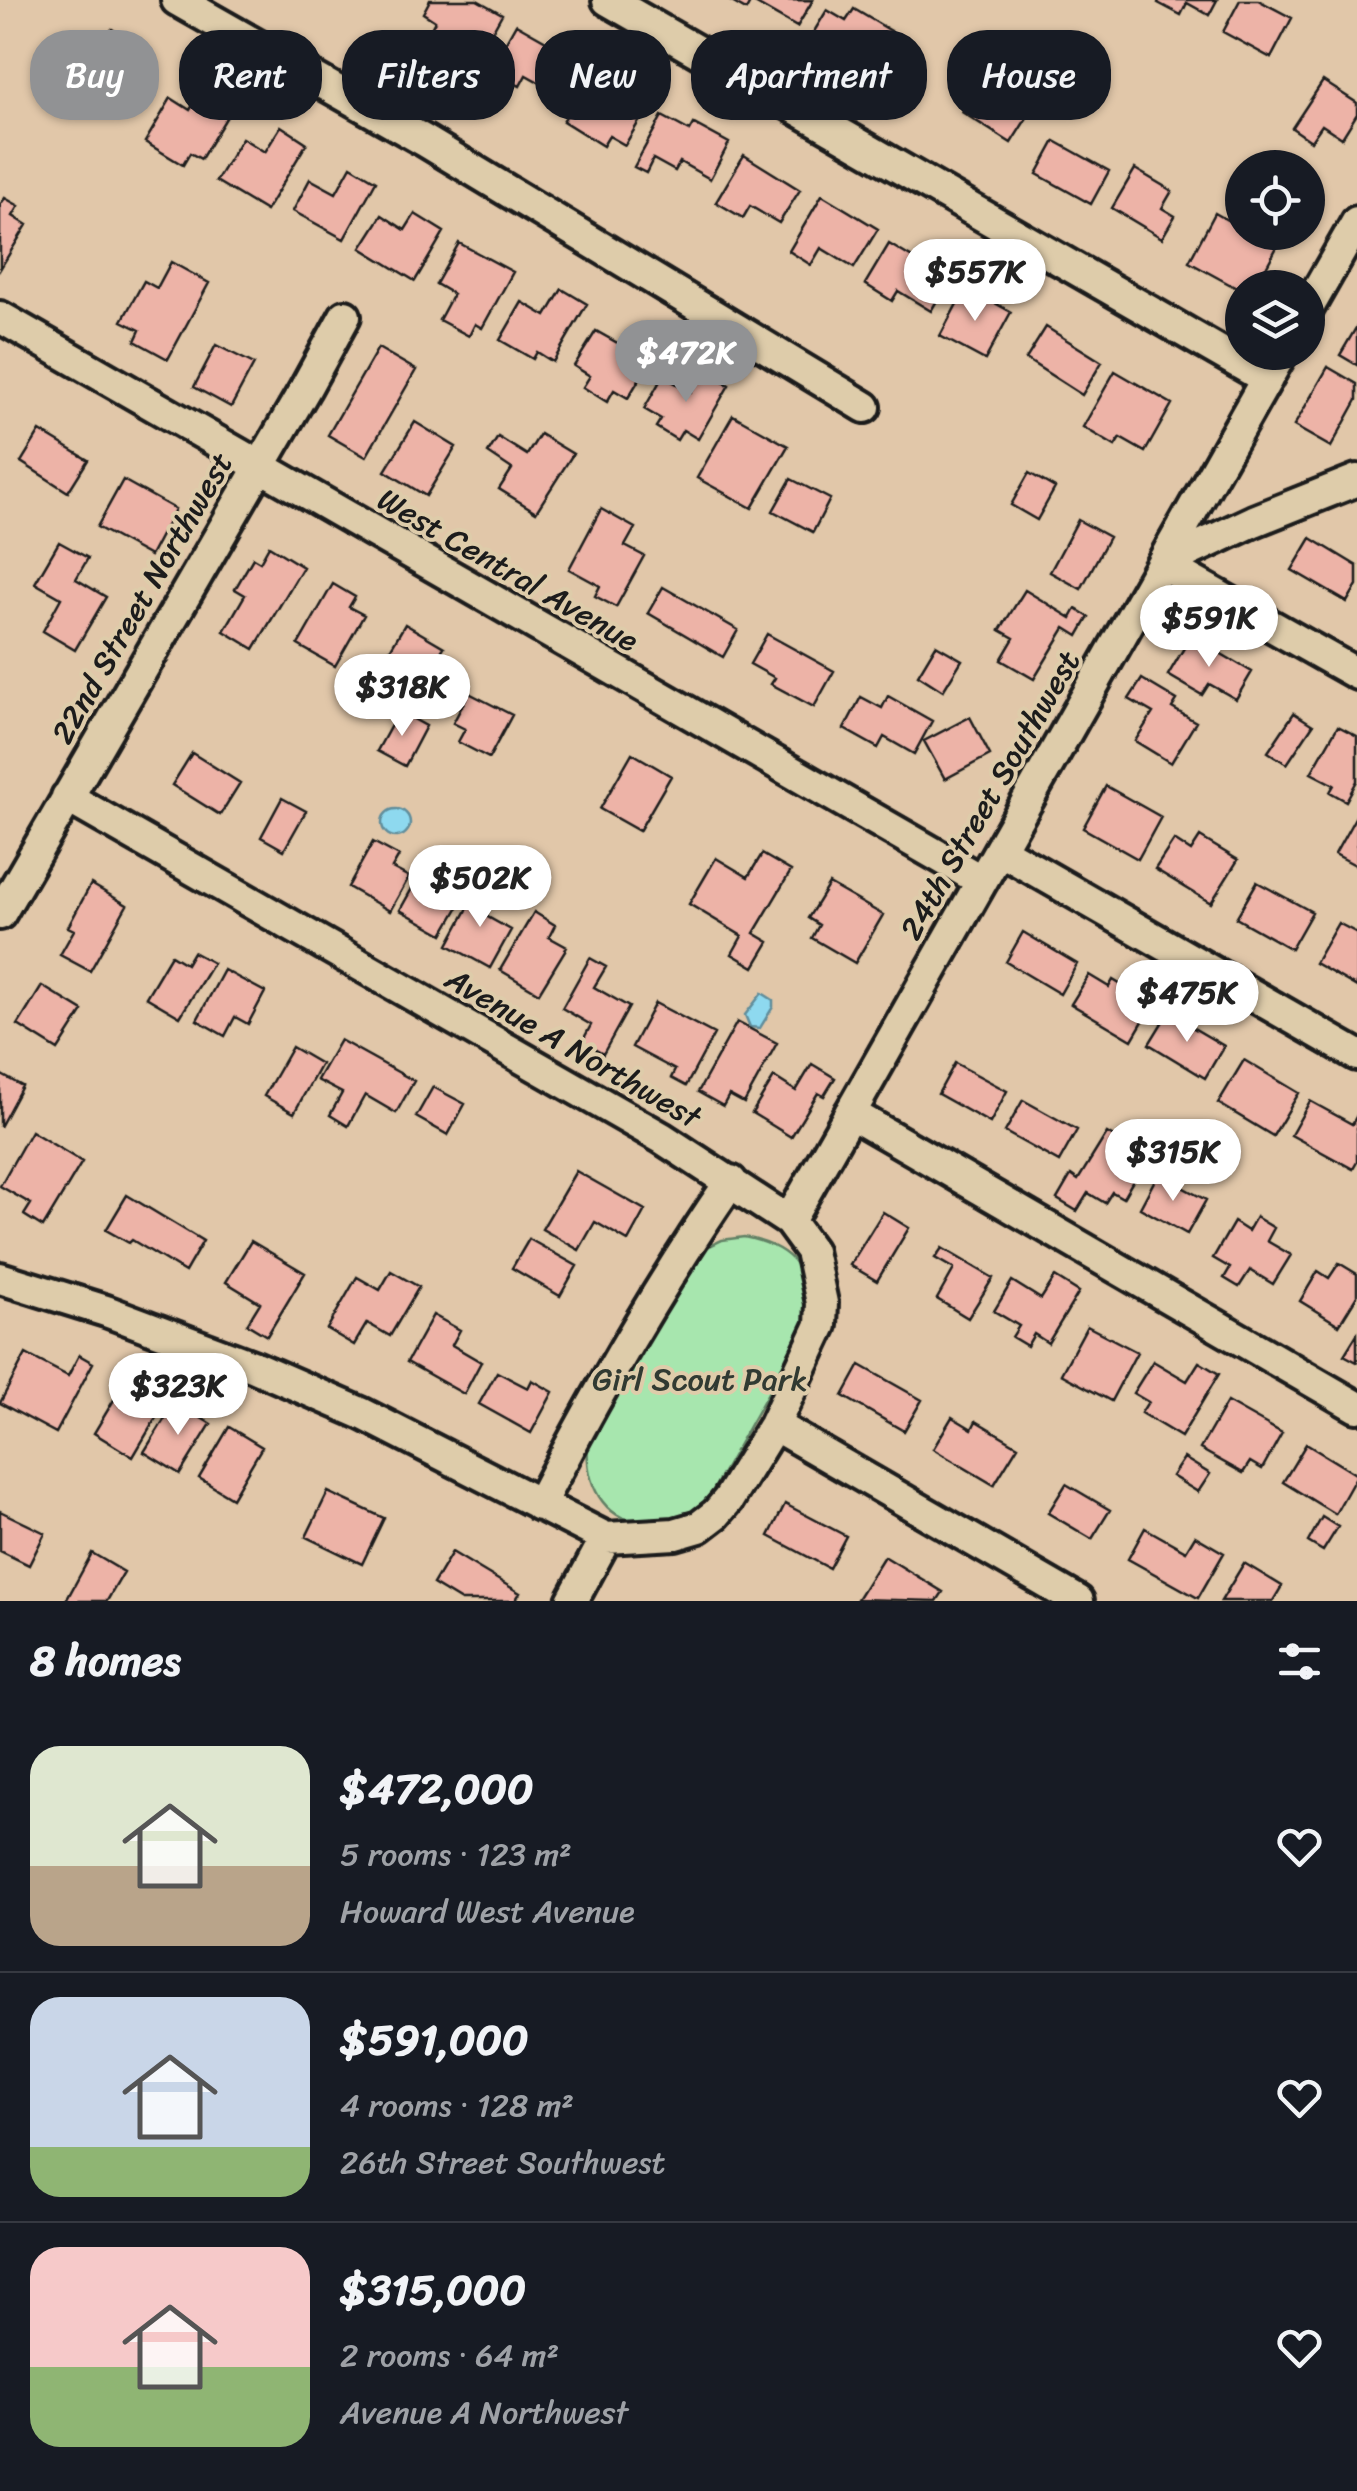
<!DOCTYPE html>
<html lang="en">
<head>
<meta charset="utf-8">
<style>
  body { margin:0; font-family:Sriracha,sans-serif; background:#20242c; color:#f1f3f6; height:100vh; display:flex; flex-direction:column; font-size:38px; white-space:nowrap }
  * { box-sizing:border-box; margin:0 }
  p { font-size:32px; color:#9ea1a6 }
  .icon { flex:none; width:55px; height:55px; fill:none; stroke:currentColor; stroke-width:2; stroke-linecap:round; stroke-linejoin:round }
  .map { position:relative; height:1601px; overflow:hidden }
  .drawer { display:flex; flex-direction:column; background:#171b24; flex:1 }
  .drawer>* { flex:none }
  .hud { position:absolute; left:30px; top:30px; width:1298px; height:90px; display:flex; gap:20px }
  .tools { position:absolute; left:1225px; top:150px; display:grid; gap:20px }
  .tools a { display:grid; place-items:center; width:100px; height:100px; border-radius:50%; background:#171b24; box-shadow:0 2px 8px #0004; font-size:50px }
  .price { position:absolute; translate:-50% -85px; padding:0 22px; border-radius:35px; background:#fff; color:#222; font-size:32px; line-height:65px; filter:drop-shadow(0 2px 5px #0008) }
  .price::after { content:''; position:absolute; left:50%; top:60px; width:30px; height:22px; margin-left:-15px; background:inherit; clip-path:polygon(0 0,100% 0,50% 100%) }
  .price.active { background:#919294; color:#fff }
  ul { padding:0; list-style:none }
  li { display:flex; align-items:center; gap:30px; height:250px; padding:0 30px }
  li+li { border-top:2px solid #363941 }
  li span { display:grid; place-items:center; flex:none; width:280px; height:200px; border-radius:30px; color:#555 }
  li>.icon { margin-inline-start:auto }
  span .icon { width:120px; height:120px; fill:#fffc; stroke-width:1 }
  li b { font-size:42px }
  h2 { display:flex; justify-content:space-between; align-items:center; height:120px; padding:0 30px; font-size:42px }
  .pill { padding:0 35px; border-radius:40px; background:#171b24; box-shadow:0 2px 8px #0004; font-size:35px; line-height:90px }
  .pill.active { background:#919294; color:#fff }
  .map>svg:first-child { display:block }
</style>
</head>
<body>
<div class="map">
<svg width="1357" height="1601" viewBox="0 0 1357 1601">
  <rect width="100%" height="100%" fill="#e1c7a9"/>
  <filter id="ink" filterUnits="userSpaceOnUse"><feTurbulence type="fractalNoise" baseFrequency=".01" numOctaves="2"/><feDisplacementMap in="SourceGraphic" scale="20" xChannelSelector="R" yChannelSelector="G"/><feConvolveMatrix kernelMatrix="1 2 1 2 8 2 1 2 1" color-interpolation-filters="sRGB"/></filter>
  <g filter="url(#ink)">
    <path fill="#a7e6ae" stroke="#628165" stroke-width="2.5" d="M744,1237C798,1248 808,1271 808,1322L704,1506C689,1518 678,1519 660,1522C607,1529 584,1488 588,1440L701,1250L722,1240Z"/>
    <path fill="#8ed9ef" stroke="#608d9b" stroke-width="2.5" d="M382 823a14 14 0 1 1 28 0a14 14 0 1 1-28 0Z
      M762,993L773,1000V1007L760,1028L750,1027L745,1015Z"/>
    <path fill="#edb3a7" stroke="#1c1c1c" stroke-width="2.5" d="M430,0H477L502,14L483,48L474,42L465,58L427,36L435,21L423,13Z
      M813,0L797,27L751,1L746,10L730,1Z
      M1159,0H1217L1209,15L1187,3L1181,15L1158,3Z
      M1240,0H1258L1292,18L1271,58L1223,32Z
      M854,9L891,31L863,77L807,43L827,10L846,21Z
      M516,24L576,58L557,92L526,75L520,86L490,70Z
      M112,29L145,49L120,90L86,70L77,84L62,75L83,41L98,50Z
      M597,67L612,77L603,90L643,115L625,145L609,136L603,146L563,121Z
      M986,74L1035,105L1011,143L962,112Z
      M1323,81L1357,103V114L1342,138L1322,125L1311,141L1292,128Z
      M204,86L234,105L201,159L190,153L183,165L145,142L171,98L190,110Z
      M662,116L690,131L694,124L729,143L710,179L680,162L675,171L653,159L646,173L634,167Z
      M281,126L307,143L266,211L216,181L242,138L265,152Z
      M1055,141L1109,171L1091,204L1037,174Z
      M744,155L800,190L779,223L750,206L743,218L716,202Z
      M351,166L376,181L344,239L293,211L310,179L336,193Z
      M1135,169L1172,191L1162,208L1175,216L1162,238L1112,208Z
      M822,195L878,229L854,268L821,248L811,265L789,251Z
      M5,198L19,206L13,216L27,225L0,269V205Z
      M1215,213L1236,225L1242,214V232H1285L1255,288H1242V291L1189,262Z
      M415,214L444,232L415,281L361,248L382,215L405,230Z
      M459,243L513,272L482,328L475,324L469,336L439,320L453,294L436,284Z
      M889,244L949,280L931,311L898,291L892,301L865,284Z
      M171,262L209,283L168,359L135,341L140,330L122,321L144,281L157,288Z
      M966,287L1011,312L985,360L940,336Z
      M562,289L587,304L553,362L537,352L533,359L500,340L522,302L546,316Z
      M1357,326V365L1340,355Z
      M1046,327L1102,362L1082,395L1026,359Z
      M633,330L660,345L628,398L614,390L607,402L583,387L590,376L574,366L596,331L623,346Z
      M216,345L254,364L231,407L194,387Z
      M378,348L416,370L366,457L328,435Z
      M1328,367L1357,384V400L1331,447L1294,426Z
      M704,370L729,385L698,439L683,430L677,440L656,427L661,419L644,409L663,376L691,392Z
      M1115,371L1172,404L1145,452L1120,438L1115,446L1083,427Z
      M733,415L788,446L752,508L697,478Z
      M415,422L456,447L426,496L385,471Z
      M40,431L88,460L68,492L21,462Z
      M540,434L573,454L536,512L499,489L512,469L488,453L498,437L527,455Z
      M1029,473L1055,488L1037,520L1011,505Z
      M791,479L830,499L813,532L773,511Z
      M123,480L175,509L150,556L97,527Z
      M601,509L635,528L625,546L644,556L616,607L595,596L600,586L569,569Z
      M1078,520L1109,537L1081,589L1050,572Z
      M1311,538L1357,566V585L1347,602L1292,570Z
      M59,542L88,558L76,579L106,597L75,650L43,631L61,598L35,583Z
      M269,546L303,567L254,649L224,631L245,595L235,589L253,558L260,562Z
      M333,584L355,597L349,607L364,615L335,666L298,645Z
      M663,587L738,630L723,657L648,613Z
      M1025,590L1071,618L1076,609L1089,617L1078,636L1065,628L1034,679L1001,660L1014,638L1000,630Z
      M405,624L444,647L415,694L377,672Z
      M767,634L834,671L814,707L771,684L775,678L750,664Z
      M1191,636L1252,672L1236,699L1209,684L1202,695L1168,675Z
      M936,645L962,660L943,691L918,675Z
      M1142,679L1177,700L1172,708L1196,722L1171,763L1135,741L1153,713L1129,699Z
      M469,693L512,715L489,758L458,742L465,729L453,723Z
      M888,696L932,721L914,754L884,737L878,748L844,729L861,697L882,708Z
      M399,711L426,726L405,766L377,751Z
      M1294,713L1313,725L1287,764L1268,752Z
      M970,717L990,755L945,779L924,741Z
      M1338,726L1357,736V781L1346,801L1330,792L1334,785L1311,773Z
      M192,753L240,783L220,815L172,785Z
      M632,753L671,776L639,831L600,809Z
      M1106,786L1161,817L1138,859L1083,828Z
      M282,798L306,811L284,850L261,837Z
      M1357,814V866L1335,854Z
      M1200,837L1238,860L1211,903L1155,869L1174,840L1191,851Z
      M373,842L399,856L392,868L409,877L390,911L348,887Z
      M762,854L791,871L754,933L769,942L754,967L732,954L742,936L689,904L716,858L748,877Z
      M419,876L462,901L443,934L400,910Z
      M1257,882L1312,912L1291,949L1236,918Z
      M91,884L127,905L90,971L60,955L74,930L68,927Z
      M481,884L498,894L486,916L511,930L490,968L448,945Z
      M829,884L883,915L855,963L812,938L819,925L808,918Z
      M534,912L555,925L549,937L567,947L539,993L500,970Z
      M1338,923L1357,933V987L1315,963Z
      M1023,932L1077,964L1060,994L1006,962Z
      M193,952L213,963L180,1017L146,997L171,955L186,964Z
      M590,958L606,967L594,987L629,1007L603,1054L582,1042L591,1025L562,1008Z
      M224,970L265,992L248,1024L235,1017L225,1036L197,1020Z
      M1089,975L1109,987L1113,980L1153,1004L1132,1040L1071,1004Z
      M42,986L83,1011L58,1050L18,1025Z
      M655,1003L714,1034L686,1086L671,1078L675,1070L632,1047Z
      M1168,1013L1224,1046L1205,1078L1149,1044Z
      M737,1022L777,1043L744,1103L729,1095L723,1106L698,1092Z
      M340,1040L414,1081L396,1113L365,1095L348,1126L330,1115L342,1093L317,1080Z
      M292,1047L321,1064L294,1113L264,1096Z
      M1244,1060L1299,1093L1273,1136L1218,1103Z
      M955,1063L1007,1091L990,1123L938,1094Z
      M812,1064L835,1078L824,1096L818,1093L791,1137L752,1113L774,1077L796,1091Z
      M0,1074L22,1086L0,1127Z
      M433,1087L465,1104L448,1135L416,1117Z
      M1023,1100L1077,1130L1059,1162L1005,1132Z
      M1310,1101L1352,1124L1357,1115V1162L1353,1169L1291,1135Z
      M31,1131L82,1162L43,1227L24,1215L31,1204L0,1186Z
      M1107,1133L1147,1157L1123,1198L1112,1192L1105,1203L1088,1193L1077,1211L1057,1199L1071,1175L1078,1180Z
      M576,1171L645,1210L628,1241L595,1222L579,1250L542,1229Z
      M1158,1174L1206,1200L1187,1234L1140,1208Z
      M127,1195L203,1241L185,1272L132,1240L129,1243L106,1230Z
      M883,1212L909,1228L877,1281L850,1265Z
      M1256,1217L1274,1228L1267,1241L1291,1255L1273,1284L1250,1270L1239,1287L1224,1278L1230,1268L1213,1258L1234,1222L1248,1231Z
      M529,1239L577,1266L560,1296L512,1268Z
      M251,1241L305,1273L267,1336L247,1324L260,1303L226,1282Z
      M942,1248L993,1278L968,1318L937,1299L954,1269L935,1258Z
      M1339,1263L1357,1274V1296L1339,1325L1300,1301L1318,1271L1329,1278Z
      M391,1271L419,1287L390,1336L367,1323L354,1345L327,1329L357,1277L380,1290Z
      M1055,1277L1079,1292L1048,1343L1034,1334L1027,1346L1012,1337L1019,1326L994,1311L1012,1281L1041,1299Z
      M433,1315L460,1330L452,1345L481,1362L464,1394L407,1362Z
      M1087,1326L1137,1352L1111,1401L1061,1374Z
      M1357,1334V1362L1344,1355Z
      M26,1354L68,1376L79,1355L93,1363L56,1433L0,1403Z
      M1153,1361L1187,1381L1199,1362L1219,1374L1181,1437L1141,1413L1148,1402L1133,1393Z
      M860,1365L922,1400L904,1431L843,1396Z
      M497,1372L528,1388L532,1380L553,1392L531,1433L479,1404Z
      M124,1383L163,1406L133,1457L94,1433Z
      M175,1402L211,1424L180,1474L144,1452Z
      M1227,1402L1282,1433L1262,1469L1250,1462L1243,1473L1200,1449Z
      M952,1417L972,1429L976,1421L1018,1446L994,1485L933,1449Z
      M229,1427L262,1447L232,1498L199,1478Z
      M1306,1444L1357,1475L1335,1514L1283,1482Z
      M1184,1458L1210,1474L1198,1492L1172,1476Z
      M1066,1484L1110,1510L1092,1539L1048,1513Z
      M328,1492L384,1518L362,1564L306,1537Z
      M785,1504L846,1536L829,1568L769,1536Z
      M0,1511L45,1533L29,1565L0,1551Z
      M1322,1517L1338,1527L1323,1551L1308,1542Z
      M1145,1528L1186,1551L1195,1536L1224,1553L1198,1598L1128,1559Z
      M452,1552L520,1593L515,1601H461L433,1584Z
      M92,1553L124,1572L107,1601H66Z
      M884,1556L943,1592L937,1601L857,1599Z
      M1244,1563L1282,1586L1273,1601H1221Z"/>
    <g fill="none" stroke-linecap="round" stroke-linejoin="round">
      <defs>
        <path id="street" d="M177,0L425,141L865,407
          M608,0L1267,379
          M1308,308L1357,222
          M0,317L982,881
          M1162,564L1357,674
          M1162,564L1254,521L1357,480
          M1000,850L1357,1055
          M0,914L305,389L345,316
          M850,1113L1357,1407
          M789,1221L1282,352
          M0,1278L106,1311L255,1367L363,1414L606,1538L675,1534L699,1527L716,1514L728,1500L774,1425L821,1325L822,1303L811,1251L789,1221L662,1138L67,797
          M774,1425L1078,1601
          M539,1505C597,1393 659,1285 731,1181
          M572,1601L606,1538"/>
      </defs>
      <use href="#street" stroke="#1c1c1c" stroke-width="38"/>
      <use href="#street" stroke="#deccaa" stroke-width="30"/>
    </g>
  </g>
  <g text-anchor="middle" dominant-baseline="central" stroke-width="8" stroke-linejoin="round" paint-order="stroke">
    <g font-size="32" fill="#1c1c1c" stroke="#deccaa">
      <text transform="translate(508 570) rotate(30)">West Central Avenue</text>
      <text transform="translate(142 598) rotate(-60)">22nd Street Northwest</text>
      <text transform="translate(990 795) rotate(-60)">24th Street Southwest</text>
      <text transform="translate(573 1048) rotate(30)">Avenue A Northwest</text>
    </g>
    <g font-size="32" fill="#313a32" stroke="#deccaa">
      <text x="700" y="1379">Girl Scout Park</text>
    </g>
  </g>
</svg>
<div class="tools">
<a><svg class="icon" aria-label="locate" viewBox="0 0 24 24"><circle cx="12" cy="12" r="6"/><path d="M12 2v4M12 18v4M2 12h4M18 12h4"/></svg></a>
<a><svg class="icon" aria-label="layers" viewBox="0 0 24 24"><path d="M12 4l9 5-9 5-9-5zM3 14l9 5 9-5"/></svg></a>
</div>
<b class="price" style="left:975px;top:324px">$557K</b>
<b class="price active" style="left:686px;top:405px">$472K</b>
<b class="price" style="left:1209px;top:670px">$591K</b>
<b class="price" style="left:402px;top:739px">$318K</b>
<b class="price" style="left:480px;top:930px">$502K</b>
<b class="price" style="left:1187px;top:1045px">$475K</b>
<b class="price" style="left:1173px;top:1204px">$315K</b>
<b class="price" style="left:178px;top:1438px">$323K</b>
<div class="hud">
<a class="pill active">Buy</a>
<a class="pill">Rent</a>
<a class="pill">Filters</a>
<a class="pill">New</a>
<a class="pill">Apartment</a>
<a class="pill">House</a>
</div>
</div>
<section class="drawer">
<h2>8 homes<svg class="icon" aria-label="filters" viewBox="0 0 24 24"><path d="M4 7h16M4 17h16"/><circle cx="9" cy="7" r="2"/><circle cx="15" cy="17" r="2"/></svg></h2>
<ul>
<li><span style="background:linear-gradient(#dfe7d0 60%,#b9a48a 0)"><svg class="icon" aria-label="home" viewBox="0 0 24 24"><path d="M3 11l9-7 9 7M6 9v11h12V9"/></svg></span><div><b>$472,000</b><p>5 rooms · 123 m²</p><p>Howard West Avenue</p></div><svg class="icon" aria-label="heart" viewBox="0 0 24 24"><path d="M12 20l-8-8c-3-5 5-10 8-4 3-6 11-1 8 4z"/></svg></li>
<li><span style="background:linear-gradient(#c9d6e8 75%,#8fb573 0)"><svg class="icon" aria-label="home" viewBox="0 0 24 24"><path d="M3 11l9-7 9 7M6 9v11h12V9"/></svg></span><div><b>$591,000</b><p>4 rooms · 128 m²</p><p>26th Street Southwest</p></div><svg class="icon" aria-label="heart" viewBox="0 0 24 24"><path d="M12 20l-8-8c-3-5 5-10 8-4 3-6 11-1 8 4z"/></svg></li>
<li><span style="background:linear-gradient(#f6c9c9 60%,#8fb573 0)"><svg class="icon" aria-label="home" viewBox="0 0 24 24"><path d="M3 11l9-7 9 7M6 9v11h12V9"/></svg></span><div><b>$315,000</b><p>2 rooms · 64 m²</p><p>Avenue A Northwest</p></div><svg class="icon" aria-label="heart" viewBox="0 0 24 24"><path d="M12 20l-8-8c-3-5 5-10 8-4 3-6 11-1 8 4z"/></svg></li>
</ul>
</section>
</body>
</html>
